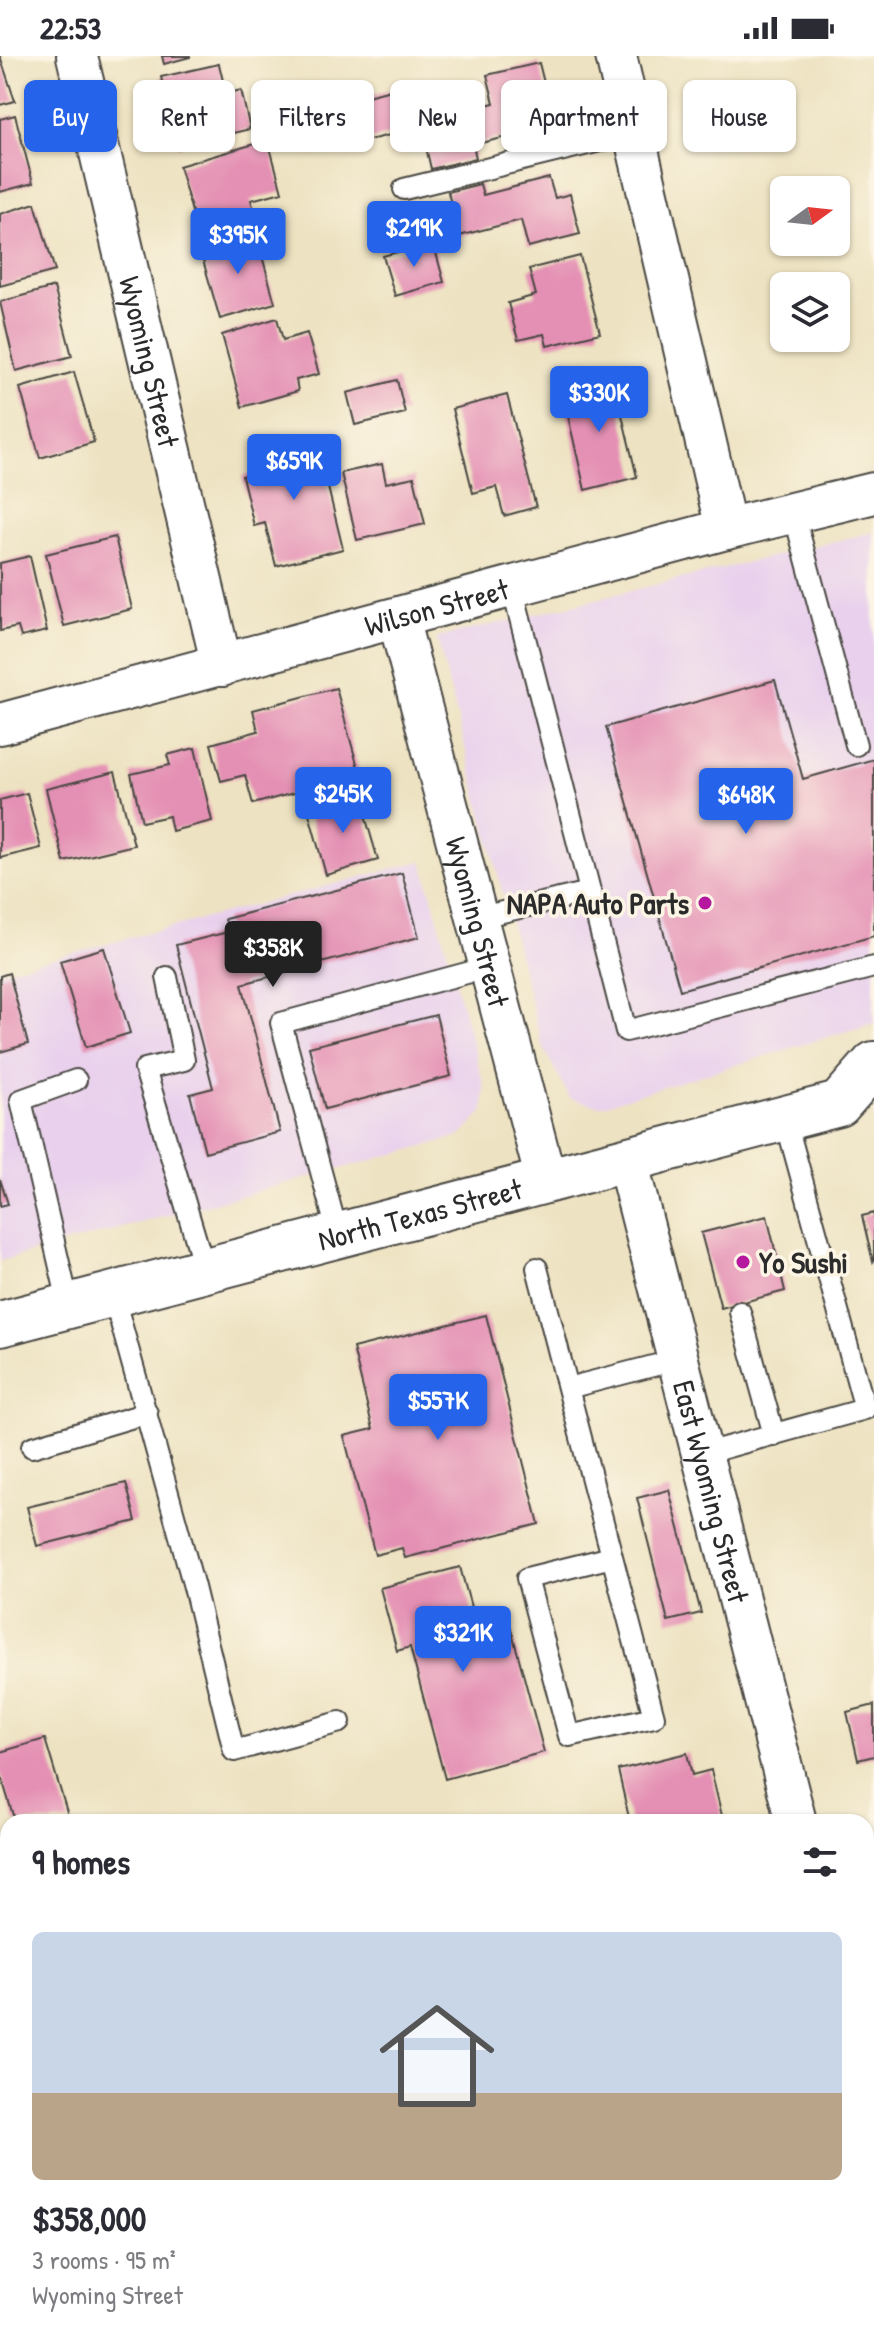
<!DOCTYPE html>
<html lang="en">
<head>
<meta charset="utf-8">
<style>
  body { margin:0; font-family:"Patrick Hand",sans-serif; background:#f7f7f7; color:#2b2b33; height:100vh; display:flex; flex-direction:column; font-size:30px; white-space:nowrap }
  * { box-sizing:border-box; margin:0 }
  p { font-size:26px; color:#7c7c81 }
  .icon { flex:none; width:44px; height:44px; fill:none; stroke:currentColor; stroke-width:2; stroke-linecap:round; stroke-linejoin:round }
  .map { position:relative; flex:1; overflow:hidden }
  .panel { position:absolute; left:0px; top:1758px; width:874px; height:536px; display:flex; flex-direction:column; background:#fff; border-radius:24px 24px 0 0; box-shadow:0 2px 6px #0004 }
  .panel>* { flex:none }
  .hud { position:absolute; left:24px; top:24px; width:826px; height:72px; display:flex; gap:16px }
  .needle { width:52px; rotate:75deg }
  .buttons { position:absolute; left:770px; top:120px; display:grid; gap:16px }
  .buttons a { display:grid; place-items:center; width:80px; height:80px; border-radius:12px; background:#fff; box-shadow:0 2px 6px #0004; font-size:40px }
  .price { position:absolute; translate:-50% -68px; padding:0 18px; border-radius:8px; background:#2563eb; color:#fff; font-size:26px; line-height:52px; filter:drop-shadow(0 2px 4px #0008) }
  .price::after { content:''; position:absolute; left:50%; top:48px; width:24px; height:18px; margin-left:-12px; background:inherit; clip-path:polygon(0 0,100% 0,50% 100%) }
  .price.active { background:#222; color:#fff }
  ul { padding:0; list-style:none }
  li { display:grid; align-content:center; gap:16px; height:424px; padding:0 32px }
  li+li { border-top:2px solid #e1e1e2 }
  li span { display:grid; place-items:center; height:248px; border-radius:12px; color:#555 }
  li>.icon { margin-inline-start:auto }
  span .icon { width:144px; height:144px; fill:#fffc; stroke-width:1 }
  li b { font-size:34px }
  h2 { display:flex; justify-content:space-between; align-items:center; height:96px; padding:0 32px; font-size:34px }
  .pill { padding:0 28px; border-radius:12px; background:#fff; box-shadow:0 2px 6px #0004; font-size:28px; line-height:72px }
  .pill.active { background:#2563eb; color:#fff }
  .status { display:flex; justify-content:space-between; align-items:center; height:56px; padding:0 40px; background:#fff; direction:ltr }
  .status svg { height:22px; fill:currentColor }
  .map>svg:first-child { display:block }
</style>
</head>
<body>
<div class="status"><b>22:53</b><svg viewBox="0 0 49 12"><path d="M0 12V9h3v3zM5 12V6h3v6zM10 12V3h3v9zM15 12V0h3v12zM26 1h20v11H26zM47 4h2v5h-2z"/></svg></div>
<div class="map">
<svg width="874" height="2294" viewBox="0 0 874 2294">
  <rect width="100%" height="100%" fill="#fcf5e5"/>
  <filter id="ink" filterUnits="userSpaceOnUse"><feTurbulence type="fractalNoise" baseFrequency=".0125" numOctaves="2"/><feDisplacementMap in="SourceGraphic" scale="16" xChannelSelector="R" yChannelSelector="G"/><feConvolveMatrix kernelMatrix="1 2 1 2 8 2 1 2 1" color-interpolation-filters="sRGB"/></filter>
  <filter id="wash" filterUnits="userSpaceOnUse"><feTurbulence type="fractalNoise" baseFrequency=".006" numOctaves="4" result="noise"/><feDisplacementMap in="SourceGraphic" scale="32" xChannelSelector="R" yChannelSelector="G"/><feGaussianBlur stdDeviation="1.8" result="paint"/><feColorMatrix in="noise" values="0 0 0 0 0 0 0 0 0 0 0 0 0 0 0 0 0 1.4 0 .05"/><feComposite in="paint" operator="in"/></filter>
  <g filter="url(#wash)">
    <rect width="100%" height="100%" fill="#ede2c1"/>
    <path fill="#e9d1ed" d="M874,476V967L600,1050L570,1042L542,989L437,582Z
      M422,805L484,1030V1055L461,1080L0,1205V916Z"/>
    <g id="blocks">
      <path fill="#e490b4" d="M0,0L15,45L0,49Z
        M162,0H190V1L164,8Z
        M539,7L549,47L535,51L540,73L473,89L476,102L431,113L420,65L494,47L487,19Z
        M219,8L226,38L241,34L250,73L178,90L161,21Z
        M399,32L410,74L357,87L347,45Z
        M15,59L33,127L0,136V63Z
        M268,84L282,136L251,144L256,161L198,177L179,110Z
        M549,122L555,142L570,138L580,178L528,191L521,164L459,180L448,136L480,128L483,139Z
        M35,147L55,215L0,230V158Z
        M256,178L275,247L220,263L200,194Z
        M433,186L444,226L395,240L383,200Z
        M580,200L600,277L547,290L544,278L518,284L508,247L536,239L529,213Z
        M54,231L72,300L16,315L0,246Z
        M277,262L283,284L307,277L319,318L296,324L298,335L242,351L222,279Z
        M74,316L94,386L40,402L20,332Z
        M613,322L637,421L585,434L562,334Z
        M397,324L405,357L355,369L347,337Z
        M507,339L536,451L504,460L496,431L473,437L452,353Z
        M315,378L343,493L276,510L265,467L254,470L242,420L274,412L269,389Z
        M382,408L386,427L414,421L425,468L357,484L341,417Z
        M115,481L132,553L64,570L46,498Z
        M30,500L47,575L21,581L18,571L0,575V507Z
        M775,624L803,723L874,703V880L680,934L606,671Z
        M336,632L360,719L253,748L245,719L221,725L211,688L258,675L253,654Z
        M195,692L212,765L172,775L169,760L142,766L131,718L170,709L167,699Z
        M115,716L134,789L64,806L46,733Z
        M27,737L41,792L0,802V744Z
        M359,739L378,804L326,819L308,754Z
        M402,817L419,881L242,928L280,1076L205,1096L190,1038L213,1032L176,889L228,876L225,863Z
        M104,892L130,977L86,991L60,905Z
        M9,917L28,988L0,996V920Z
        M436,959L451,1020L325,1053L309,991Z
        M0,1123L8,1148L0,1150Z
        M874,1157V1205L873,1206L862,1160Z
        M767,1160L785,1235L721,1252L701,1177Z
        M486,1259L539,1468L405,1502L402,1492L375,1499L344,1380L373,1373L353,1292Z
        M126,1427L136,1465L37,1490L27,1451Z
        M669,1434L701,1557L668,1565L637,1442Z
        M460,1511L477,1573L509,1565L544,1696L445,1723L410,1591L397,1595L380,1532Z
        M874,1649V1700L858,1704L847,1656Z
        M45,1683L70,1766H15L0,1716V1696Z
        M687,1697L692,1719L711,1714L723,1764L630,1766L618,1714Z
        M8,1852V1907H7L0,1882V1854Z
        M102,2286H163L165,2294H104Z
        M295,2286H328V2287L297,2294Z
        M366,2286L369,2294H343V2293Z
        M523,2286H597L599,2294H525Z
        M769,2286H862L864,2294H771Z"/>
    </g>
  </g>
  <g filter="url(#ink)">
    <use href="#blocks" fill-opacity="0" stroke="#484642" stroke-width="2"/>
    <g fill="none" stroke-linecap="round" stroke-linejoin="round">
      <defs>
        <path id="service" d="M404,133L633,77
          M794,458L856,689
          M512,531L626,975L874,911
          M476,862L590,836
          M167,921L184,1004L145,1013L205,1214
          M338,1179L281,967L489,911
          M537,1212L568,1332L676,1304
          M113,1238L194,1531L234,1695L340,1666
          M69,1250L21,1044L76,1024
          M740,1256L774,1379
          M568,1332L654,1661L569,1680L527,1522L612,1501
          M32,1391L147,1357
          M699,1399L865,1353L785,1062"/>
        <g id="minor">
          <path id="s1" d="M77,0L222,610"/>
          <path d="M616,0L726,473"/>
          <path id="s2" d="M398,562L546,1124"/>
          <path id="s3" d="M0,668L726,473L874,437"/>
          <path id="s4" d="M627,1104L796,1766"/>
          <path d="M866,2030L874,2060"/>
          <path d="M0,2176L8,2206"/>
          <path d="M29,2286L31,2294"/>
          <path d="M447,2286L449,2294"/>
        </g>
        <g id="secondary">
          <path id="s5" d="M0,1268L839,1048L874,1008"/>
        </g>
      </defs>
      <use href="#service" stroke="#484642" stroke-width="24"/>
      <use href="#minor" stroke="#484642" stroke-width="44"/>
      <use href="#secondary" stroke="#484642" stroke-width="48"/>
      <use href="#service" stroke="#fff" stroke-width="20"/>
      <use href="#minor" stroke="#fff" stroke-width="40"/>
      <use href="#secondary" stroke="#fff" stroke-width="44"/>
    </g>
  </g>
  <g fill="#b5179e" stroke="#fcf5e5" stroke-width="3">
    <circle cx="705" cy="847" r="8"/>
    <circle cx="743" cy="1206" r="8"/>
  </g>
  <g text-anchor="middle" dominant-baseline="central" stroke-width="7" stroke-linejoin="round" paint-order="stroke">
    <g font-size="30" fill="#2b2b2b" stroke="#fcf5e5">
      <text stroke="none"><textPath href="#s1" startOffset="314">Wyoming Street</textPath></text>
      <text stroke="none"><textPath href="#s3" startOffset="452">Wilson Street</textPath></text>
      <text stroke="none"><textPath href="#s2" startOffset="314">Wyoming Street</textPath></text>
      <text stroke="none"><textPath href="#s5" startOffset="434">North Texas Street</textPath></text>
      <text stroke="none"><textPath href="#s4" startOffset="342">East Wyoming Street</textPath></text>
    </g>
    <g font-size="30" font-weight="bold" fill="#2b2b2b" stroke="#fcf5e5" text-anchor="end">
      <text x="689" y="847">NAPA Auto Parts</text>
      <text x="759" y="1206" text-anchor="start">Yo Sushi</text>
    </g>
  </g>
</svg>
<div class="buttons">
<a><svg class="needle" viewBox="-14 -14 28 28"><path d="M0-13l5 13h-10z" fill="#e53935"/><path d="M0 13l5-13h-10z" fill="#7c7c81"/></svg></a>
<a><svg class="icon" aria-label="layers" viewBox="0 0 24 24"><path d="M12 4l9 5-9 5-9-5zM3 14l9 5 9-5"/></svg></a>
</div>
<b class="price" style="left:414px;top:213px">$219K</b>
<b class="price" style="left:238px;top:220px">$395K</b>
<b class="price" style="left:599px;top:378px">$330K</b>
<b class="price" style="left:294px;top:446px">$659K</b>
<b class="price" style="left:343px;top:779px">$245K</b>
<b class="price" style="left:746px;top:780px">$648K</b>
<b class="price active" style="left:273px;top:933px">$358K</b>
<b class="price" style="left:438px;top:1386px">$557K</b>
<b class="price" style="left:463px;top:1618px">$321K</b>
<div class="hud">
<a class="pill active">Buy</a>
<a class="pill">Rent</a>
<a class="pill">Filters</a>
<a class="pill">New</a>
<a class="pill">Apartment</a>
<a class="pill">House</a>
</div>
<section class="panel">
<h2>9 homes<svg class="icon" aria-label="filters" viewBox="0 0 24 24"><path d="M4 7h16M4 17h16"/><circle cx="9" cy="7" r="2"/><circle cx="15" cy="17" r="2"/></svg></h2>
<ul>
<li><span style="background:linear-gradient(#c9d6e8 65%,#b9a48a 0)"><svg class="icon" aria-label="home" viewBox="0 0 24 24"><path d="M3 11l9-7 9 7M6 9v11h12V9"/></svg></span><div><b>$358,000</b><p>3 rooms · 95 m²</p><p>Wyoming Street</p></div></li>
</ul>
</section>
</div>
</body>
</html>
